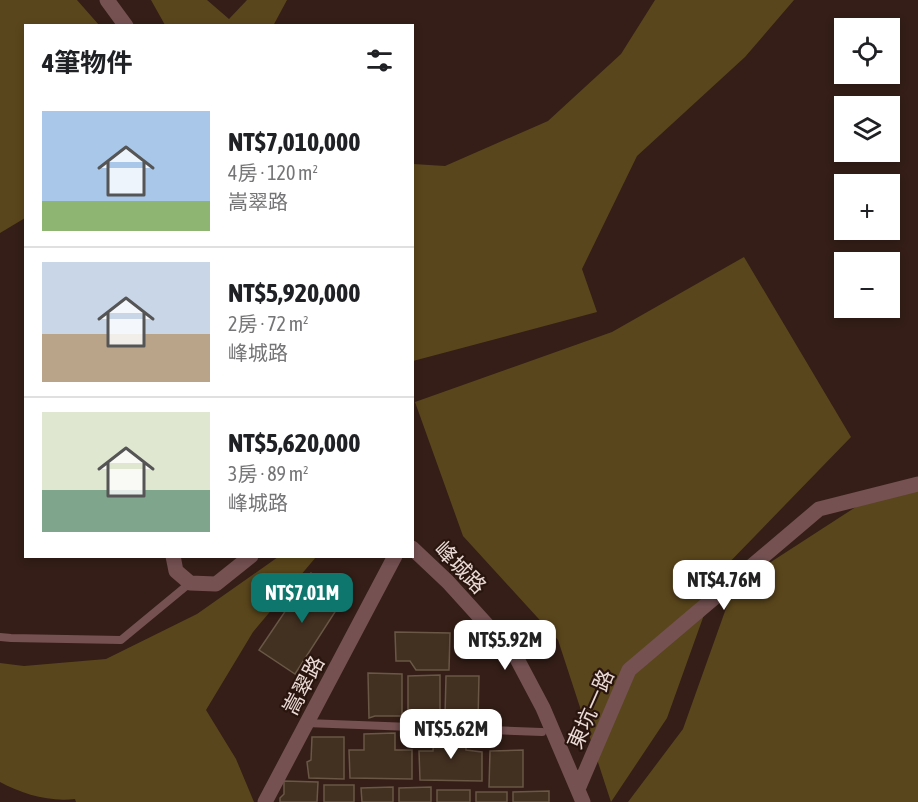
<!DOCTYPE html>
<html lang="zh-TW">
<head>
<meta charset="utf-8">
<style>
  body { margin:0; font-family:"Asap Condensed","Noto Sans TC",sans-serif; background:#f6f6f6; color:#202124; height:100vh; display:flex; flex-direction:column; font-size:22px; white-space:nowrap }
  * { box-sizing:border-box; margin:0 }
  p { font-size:20px; color:#757577 }
  .icon { flex:none; width:33px; height:33px; fill:none; stroke:currentColor; stroke-width:2; stroke-linecap:round; stroke-linejoin:round }
  .map { position:relative; flex:1; overflow:hidden }
  .side { position:absolute; left:24px; top:24px; width:390px; height:534px; display:flex; flex-direction:column; background:#fff; border-radius:0px; box-shadow:0 3px 9px #0003 }
  .side>* { flex:none }
  .tools { position:absolute; left:834px; top:18px; display:grid; gap:12px }
  .tools a { display:grid; place-items:center; width:66px; height:66px; border-radius:0px; background:#fff; box-shadow:0 3px 9px #0003; font-size:30px }
  .price { position:absolute; translate:-50% -51px; padding:0 14px; border-radius:12px; background:#fff; color:#222; font-size:20px; line-height:39px; filter:drop-shadow(0 2px 3px #0008) }
  .price::after { content:''; position:absolute; left:50%; top:36px; width:18px; height:14px; margin-left:-9px; background:inherit; clip-path:polygon(0 0,100% 0,50% 100%) }
  .price.current { background:#0f766e; color:#fff }
  ul { padding:0; list-style:none }
  li { display:flex; align-items:center; gap:18px; height:150px; padding:0 18px }
  li+li { border-top:2px solid #e0e0e0 }
  li span { display:grid; place-items:center; flex:none; width:168px; height:120px; border-radius:0px; color:#555 }
  li>.icon { margin-inline-start:auto }
  span .icon { width:72px; height:72px; fill:#fffc; stroke-width:1 }
  li b { font-size:26px }
  h2 { display:flex; justify-content:space-between; align-items:center; height:72px; padding:0 18px; font-size:26px }
  .map>svg:first-child { display:block }
</style>
</head>
<body>
<div class="map">
<svg width="918" height="802" viewBox="0 0 918 802">
  <rect width="100%" height="100%" fill="#341e17"/>
  <path fill="#5a461c" d="M0,0H77L99,25L26,26L25,218L0,233Z
    M151,0H207L229,19L247,0H287L273,26L165,25Z
    M655,0H794L745,57L637,156L582,269L597,312L413,361V164L445,166L548,121L621,54Z
    M744,257L851,437L719,573L667,718L611,802L558,640L463,536L415,402L612,332Z
    M918,491V802H628L683,729L734,586L865,501Z
    M278,557H316L253,632L206,710L236,759L254,802H76L75,799C49,802 22,794 0,782V663L24,666L106,659L197,614Z"/>
  <path fill="#423021" stroke="#6a5746" stroke-width="1.5" d="M311,573L344,598L295,674L259,650Z
    M395,632L450,633L449,670H416L410,661H396Z
    M368,673L402,674V716H375L369,718Z
    M440,675V721L408,720V676Z
    M446,676H479L478,721L459,720V716H445Z
    M395,733V750H412V779L350,778L349,750H364V734Z
    M434,733L466,734V750L482,752V781L420,780L419,751H433Z
    M312,737H344V779L309,778L307,762L311,760Z
    M523,750V787H489L490,751Z
    M284,781L318,782L317,802H280V798L284,794Z
    M324,785H354V802H324Z
    M393,787V802H362L361,788Z
    M431,787V802H399V788Z
    M437,790H470V802H437Z
    M549,791V802H513V792Z
    M476,792H507V802H476Z"/>
  <g fill="none" stroke-linecap="round" stroke-linejoin="round">
    <path stroke="#755152" stroke-width="8" d="M0,637L11,638L121,640L190,583
      M306,723L542,732"/>
    <path stroke="#755152" stroke-width="15" d="M107,0L126,26
      M412,548L448,582L516,657L543,708L583,802
      M173,556L176,571L190,583L216,584L251,556
      M578,789L629,670L819,509L918,484
      M265,802L395,556"/>
  </g>
  <g text-anchor="middle" dominant-baseline="central" stroke-width="4.5" stroke-linejoin="round" paint-order="stroke">
    <g font-size="21" fill="#eadbd6" stroke="#29150e">
      <text transform="translate(461 567) rotate(46)">峰城路</text>
      <text transform="translate(303 685) rotate(-62)">嵩翠路</text>
      <text transform="translate(590 709) rotate(-66)">東坑一路</text>
    </g>
  </g>
</svg>
<div class="tools">
<a><svg class="icon" aria-label="locate" viewBox="0 0 24 24"><circle cx="12" cy="12" r="6"/><path d="M12 2v4M12 18v4M2 12h4M18 12h4"/></svg></a>
<a><svg class="icon" aria-label="layers" viewBox="0 0 24 24"><path d="M12 4l9 5-9 5-9-5zM3 14l9 5 9-5"/></svg></a>
<a>+</a>
<a>−</a>
</div>
<b class="price" style="left:724px;top:611px">NT$4.76M</b>
<b class="price current" style="left:302px;top:624px">NT$7.01M</b>
<b class="price" style="left:505px;top:671px">NT$5.92M</b>
<b class="price" style="left:451px;top:760px">NT$5.62M</b>
<section class="side">
<h2>4筆物件<svg class="icon" aria-label="filters" viewBox="0 0 24 24"><path d="M4 7h16M4 17h16"/><circle cx="9" cy="7" r="2"/><circle cx="15" cy="17" r="2"/></svg></h2>
<ul>
<li><span style="background:linear-gradient(#a9c7e8 75%,#8fb573 0)"><svg class="icon" aria-label="home" viewBox="0 0 24 24"><path d="M3 11l9-7 9 7M6 9v11h12V9"/></svg></span><div><b>NT$7,010,000</b><p>4房 · 120 m²</p><p>嵩翠路</p></div></li>
<li><span style="background:linear-gradient(#c9d6e8 60%,#b9a48a 0)"><svg class="icon" aria-label="home" viewBox="0 0 24 24"><path d="M3 11l9-7 9 7M6 9v11h12V9"/></svg></span><div><b>NT$5,920,000</b><p>2房 · 72 m²</p><p>峰城路</p></div></li>
<li><span style="background:linear-gradient(#dfe7d0 65%,#7fa58c 0)"><svg class="icon" aria-label="home" viewBox="0 0 24 24"><path d="M3 11l9-7 9 7M6 9v11h12V9"/></svg></span><div><b>NT$5,620,000</b><p>3房 · 89 m²</p><p>峰城路</p></div></li>
</ul>
</section>
</div>
</body>
</html>
